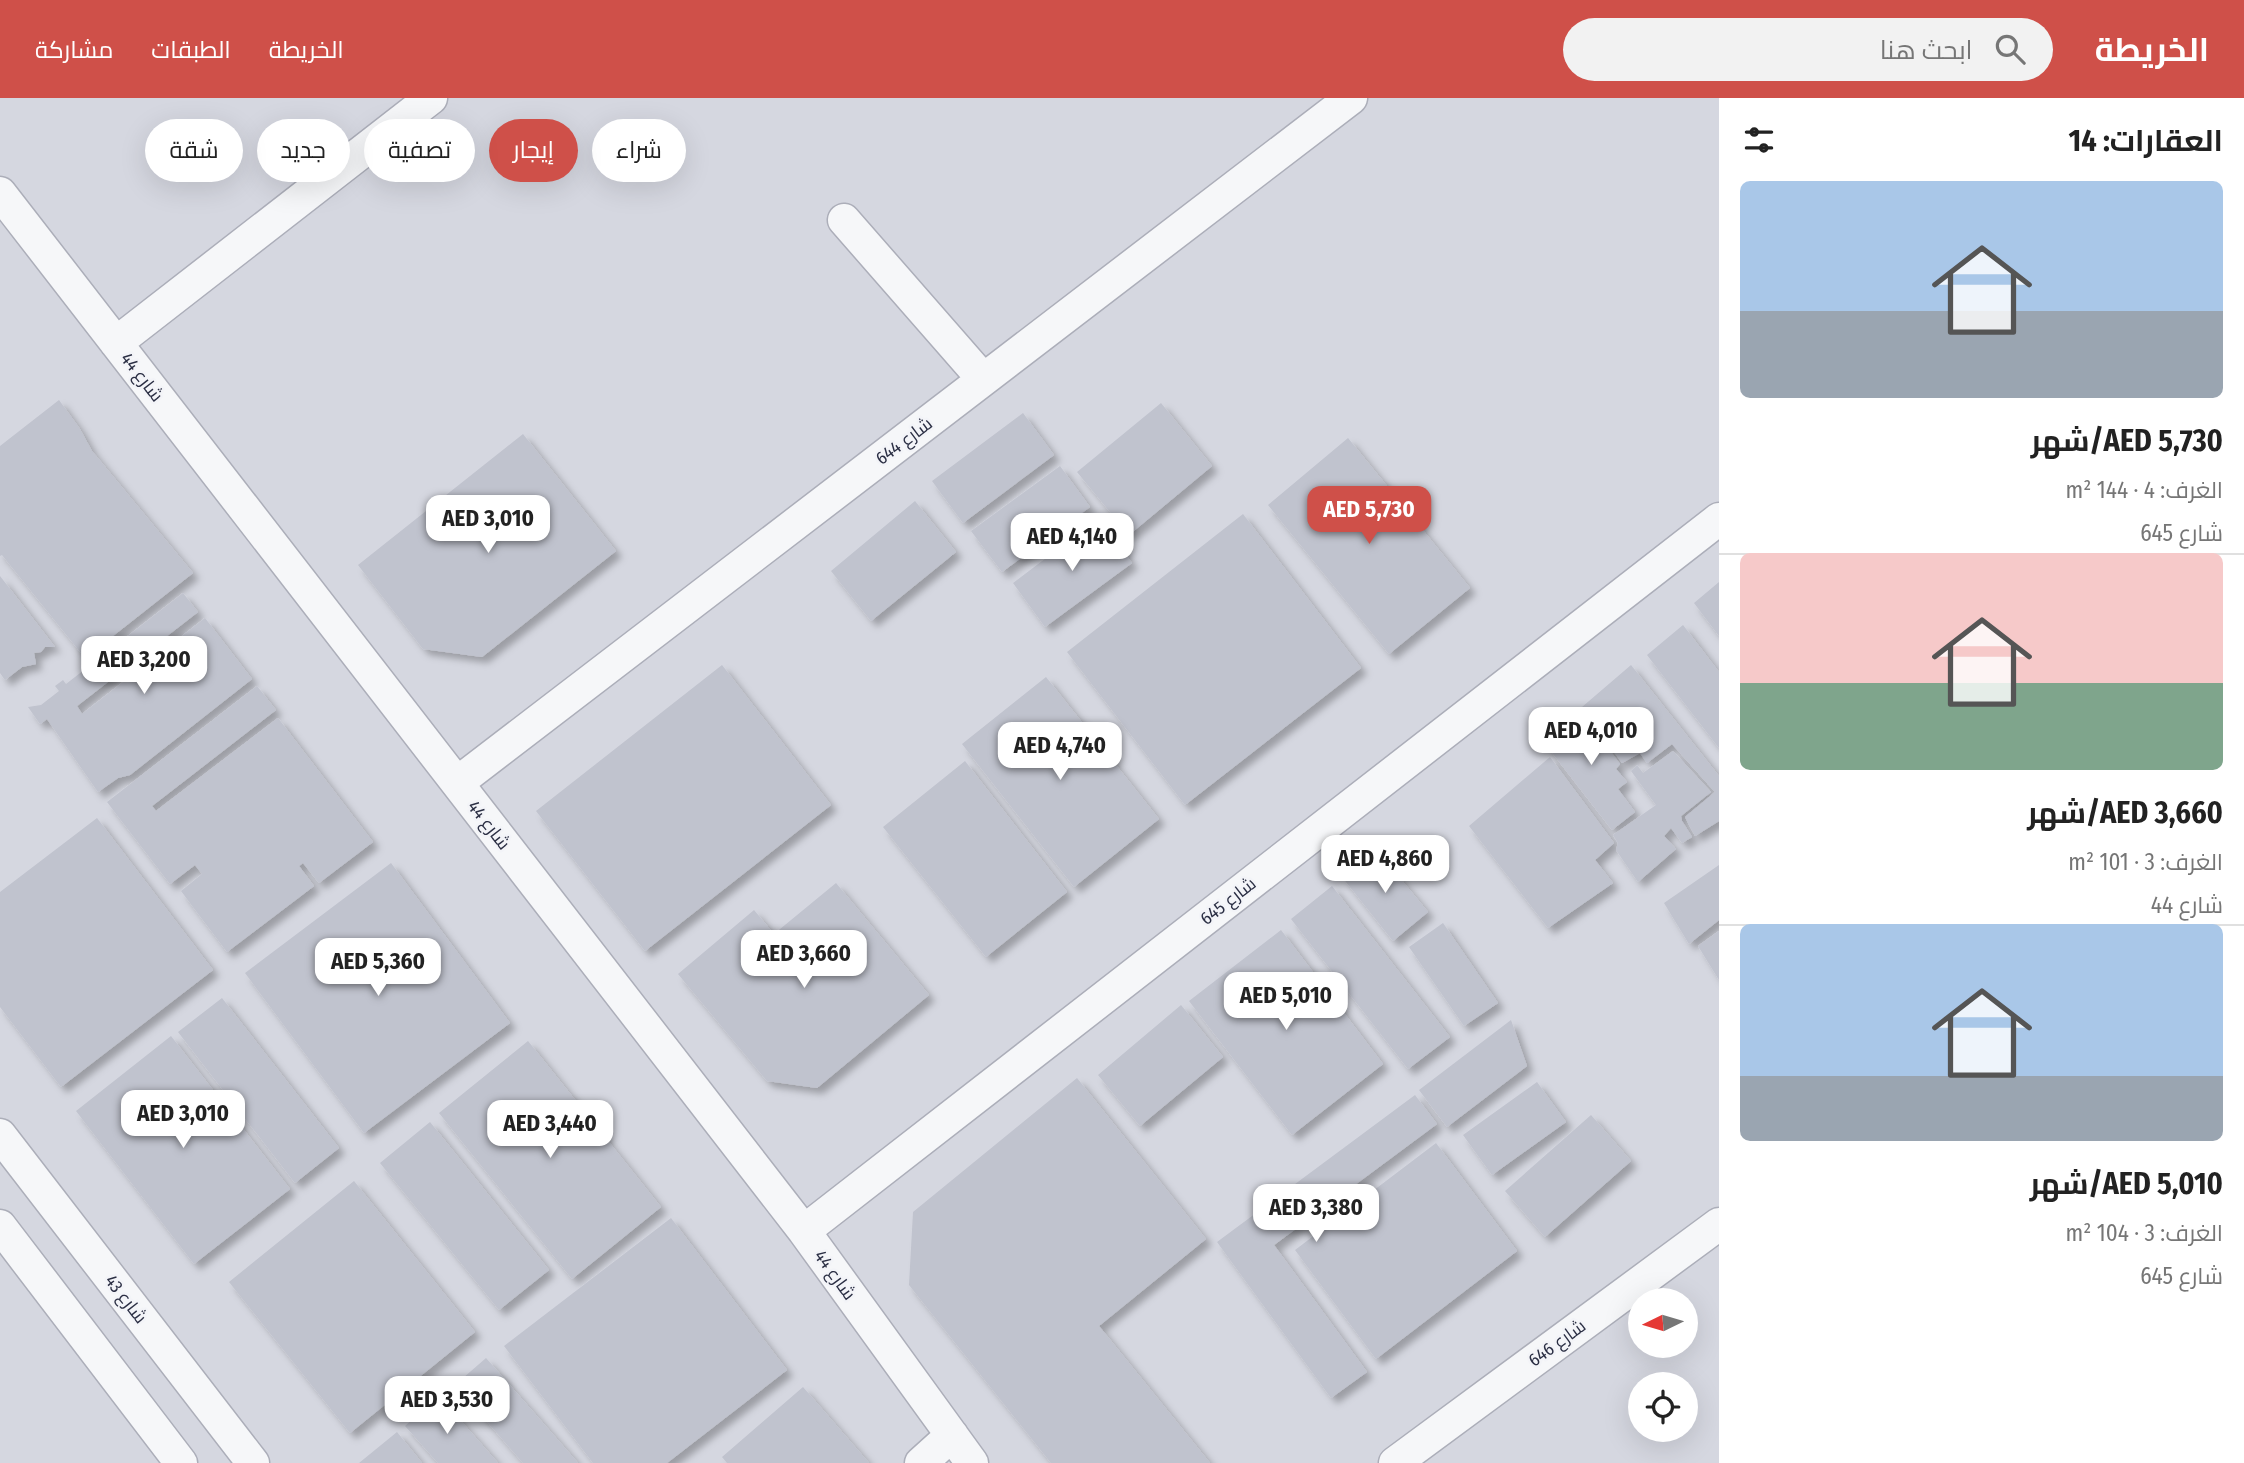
<!DOCTYPE html>
<html lang="ar">
<head>
<meta charset="utf-8">
<style>
  body { margin:0; font-family:"Fira Sans Condensed",Cairo,sans-serif; background:#f2f2f2; color:#222; direction:rtl; height:100vh; display:flex; flex-direction:column; font-size:26px; white-space:nowrap }
  * { box-sizing:border-box; margin:0 }
  p { font-size:23px; color:#767676 }
  .icon { flex:none; width:38px; height:38px; fill:none; stroke:currentColor; stroke-width:2; stroke-linecap:round; stroke-linejoin:round }
  .map { position:relative; flex:1; overflow:hidden; direction:ltr }
  .sheet { display:flex; flex-direction:column; background:#fff; width:525px }
  .sheet>* { flex:none }
  .hud { position:absolute; left:21px; top:21px; width:665px; height:63px; direction:rtl; display:flex; gap:14px }
  .needle { width:46px; rotate:265deg }
  .controls { position:absolute; left:1628px; top:1190px; display:grid; gap:14px }
  .controls a { display:grid; place-items:center; width:70px; height:70px; border-radius:50%; background:#fff; box-shadow:0 7px 28px #0002; font-size:35px }
  .price { position:absolute; translate:-50% -60px; padding:0 16px; border-radius:14px; background:#fff; color:#222; font-size:23px; line-height:46px; filter:drop-shadow(0 2px 4px #0008) }
  .price::after { content:''; position:absolute; left:50%; top:42px; width:21px; height:16px; margin-left:-10px; background:inherit; clip-path:polygon(0 0,100% 0,50% 100%) }
  .price.current { background:#cf5049; color:#fff }
  ul { padding:0; list-style:none }
  li { display:grid; align-content:center; gap:14px; height:371px; padding:0 21px }
  li+li { border-top:2px solid #e0e0e0 }
  li span { display:grid; place-items:center; height:217px; border-radius:10px; color:#555 }
  li>.icon { margin-inline-start:auto }
  span .icon { width:126px; height:126px; fill:#fffc; stroke-width:1 }
  li b { font-size:30px }
  h2 { display:flex; justify-content:space-between; align-items:center; height:84px; padding:0 21px; font-size:30px }
  .pill { padding:0 24px; border-radius:32px; background:#fff; box-shadow:0 7px 28px #0002; font-size:24px; line-height:63px }
  .pill.current { background:#cf5049; color:#fff }
  header { display:flex; align-items:center; gap:42px; box-sizing:border-box; height:98px; padding:0 35px; background:#cf5049; color:#fff }
  header strong { font-size:33px }
  nav { display:flex; gap:38px; margin-inline-start:auto; font-size:24px }
  .search { width:490px; height:63px; background:#f2f2f2; display:flex; align-items:center; gap:18px; box-sizing:border-box; padding:0 24px; border-radius:38px; color:#767676; font-size:26px }
  main { display:flex; flex:1; min-height:0 }
  .map>svg:first-child { display:block }
</style>
</head>
<body>
<header>
<strong>الخريطة</strong>
<div class="search"><svg class="icon" aria-label="search" viewBox="0 0 24 24"><circle cx="10" cy="10" r="6"/><path d="M15 15l6 6"/></svg>ابحث هنا</div>
<nav><a>الخريطة</a><a>الطبقات</a><a>مشاركة</a></nav>
</header>
<main>
<section class="sheet">
<h2>العقارات: 14<svg class="icon" aria-label="filters" viewBox="0 0 24 24"><path d="M4 7h16M4 17h16"/><circle cx="9" cy="7" r="2"/><circle cx="15" cy="17" r="2"/></svg></h2>
<ul>
<li><span style="background:linear-gradient(#a9c7e8 60%,#9aa5b1 0)"><svg class="icon" aria-label="home" viewBox="0 0 24 24"><path d="M3 11l9-7 9 7M6 9v11h12V9"/></svg></span><div><b>AED 5,730/شهر</b><p>الغرف: 4 · 144 m²</p><p>شارع 645</p></div></li>
<li><span style="background:linear-gradient(#f6c9c9 60%,#7fa58c 0)"><svg class="icon" aria-label="home" viewBox="0 0 24 24"><path d="M3 11l9-7 9 7M6 9v11h12V9"/></svg></span><div><b>AED 3,660/شهر</b><p>الغرف: 3 · 101 m²</p><p>شارع 44</p></div></li>
<li><span style="background:linear-gradient(#a9c7e8 70%,#9aa5b1 0)"><svg class="icon" aria-label="home" viewBox="0 0 24 24"><path d="M3 11l9-7 9 7M6 9v11h12V9"/></svg></span><div><b>AED 5,010/شهر</b><p>الغرف: 3 · 104 m²</p><p>شارع 645</p></div></li>
</ul>
</section>
<div class="map">
<svg width="1719" height="1365" viewBox="0 0 1719 1365">
  <defs>
    <filter id="shadow"><feDropShadow dx="6" dy="6" stdDeviation="3.5" flood-color="#0004"/></filter>
  </defs>
  <rect width="100%" height="100%" fill="#e3e5eb"/>
  <path fill="#d5d7e0" fill-rule="evenodd" d="M0,0H1719V1365H0ZM1640,1202H1685V1248H1640ZM1640,1286H1685V1332H1640Z"/>
  <path fill="#c0c3ce" filter="url(#shadow)" d="M59,302L80,331L92,353L193,475L85,560L2,457L0,458V348Z
    M1161,305L1212,368L1129,437L1077,374Z
    M1023,315L1054,357L963,425L932,383Z
    M523,336L616,453L482,559L423,551L358,467Z
    M1348,340L1470,490L1389,556L1268,407Z
    M1060,368L1090,409L1002,474L971,433Z
    M915,403L956,454L871,523L831,473Z
    M1243,416L1361,570L1185,707L1067,554Z
    M1099,420L1132,465L1045,529L1013,485Z
    M0,478L55,549H45L41,554L34,555L36,566L22,569L5,582L0,575Z
    M1719,484V538L1694,505Z
    M183,495L198,514L77,608L82,616L205,520L252,581L130,677L118,680L98,694L47,621L40,626L28,609L41,607L59,593L55,588L63,582L66,586Z
    M1683,527L1719,574V650L1647,557Z
    M722,567L831,707L645,853L536,713Z
    M1631,567L1719,678V723L1695,738L1685,719L1715,694L1672,646L1647,665L1640,655L1622,665L1582,609Z
    M1046,579L1159,721L1074,789L962,646Z
    M257,588L276,612L152,708L156,713L278,620L373,744L319,785L303,765L299,768L314,788L227,854L181,793L202,776L195,767L170,786L107,704Z
    M1577,609L1620,666L1616,671L1627,684L1618,691L1635,714L1612,732L1543,643Z
    M1673,653L1711,694L1681,718L1682,723L1692,739L1682,745L1671,730L1664,738L1676,751L1638,784L1616,752L1618,745L1613,737L1656,707L1631,673L1637,667L1643,675Z
    M1550,659L1614,745L1595,762L1613,785L1548,830L1469,728Z
    M965,663L1067,794L986,859L883,729Z
    M97,720L213,872L61,989L0,909V794Z
    M1376,751L1428,814L1393,843L1342,779Z
    M391,765L510,925L364,1035L245,875Z
    M1719,767V822L1689,846L1664,805Z
    M836,785L929,897L817,990L767,983L678,876L754,812L774,836Z
    M1332,788L1450,939L1408,971L1291,821Z
    M1443,825L1498,905L1464,928L1409,849Z
    M1281,832L1383,966L1292,1037L1189,903Z
    M1719,833V882L1698,848Z
    M222,900L339,1050L295,1085L178,934Z
    M1181,907L1223,959L1140,1028L1098,977Z
    M1511,922L1527,968L1447,1029L1419,992Z
    M171,938L290,1091L194,1166L76,1013Z
    M528,943L661,1109L572,1181L439,1015Z
    M1077,980L1206,1141L1099,1228L1210,1365H1051L909,1187L913,1114Z
    M1537,984L1566,1024L1492,1077L1463,1037Z
    M1415,997L1437,1026L1274,1147L1367,1274L1331,1300L1217,1144Z
    M1591,1017L1631,1063L1545,1139L1505,1093Z
    M430,1024L549,1172L499,1212L380,1065Z
    M1436,1045L1517,1153L1376,1261L1295,1152Z
    M354,1083L475,1234L350,1335L229,1184Z
    M671,1120L787,1272L667,1365H593L504,1248Z
    M486,1260L578,1365H523L455,1287Z
    M803,1289L869,1365H727L722,1359Z
    M439,1298L498,1365H438L405,1328Z
    M397,1334L422,1365H359Z"/>
  <g fill="none" stroke-linecap="round" stroke-linejoin="round">
    <defs>
      <path id="minor" d="M0,95L804,1133L972,1365
        M844,122L983,281
        M116,245L431,0
        M457,685L1351,0
        M0,1037L253,1365
        M0,1128L181,1365
        M804,1133L1719,421
        M921,1365L952,1337
        M1395,1365L1719,1126"/>
    </defs>
    <use href="#minor" stroke="#acaeb9" stroke-width="35"/>
    <use href="#minor" stroke="#f6f7f9" stroke-width="32"/>
  </g>
  <g text-anchor="middle" dominant-baseline="central" stroke-width="5" stroke-linejoin="round" paint-order="stroke">
    <g font-size="18" fill="#2b2f44" stroke="#f3f4f8">
      <text transform="translate(142 279) rotate(52)">شارع 44</text>
      <text transform="translate(904 343) rotate(-37)">شارع 644</text>
      <text transform="translate(489 727) rotate(52)">شارع 44</text>
      <text transform="translate(1228 803) rotate(-38)">شارع 645</text>
      <text transform="translate(835 1177) rotate(54)">شارع 44</text>
      <text transform="translate(126 1201) rotate(52)">شارع 43</text>
      <text transform="translate(1557 1245) rotate(-36)">شارع 646</text>
    </g>
  </g>
</svg>
<div class="controls">
<a><svg class="needle" viewBox="-14 -14 28 28"><path d="M0-13l5 13h-10z" fill="#e53935"/><path d="M0 13l5-13h-10z" fill="#767676"/></svg></a>
<a><svg class="icon" aria-label="locate" viewBox="0 0 24 24"><circle cx="12" cy="12" r="6"/><path d="M12 2v4M12 18v4M2 12h4M18 12h4"/></svg></a>
</div>
<b class="price current" style="left:1369px;top:448px">AED 5,730</b>
<b class="price" style="left:488px;top:457px">AED 3,010</b>
<b class="price" style="left:1072px;top:475px">AED 4,140</b>
<b class="price" style="left:144px;top:598px">AED 3,200</b>
<b class="price" style="left:1591px;top:669px">AED 4,010</b>
<b class="price" style="left:1060px;top:684px">AED 4,740</b>
<b class="price" style="left:1385px;top:797px">AED 4,860</b>
<b class="price" style="left:804px;top:892px">AED 3,660</b>
<b class="price" style="left:378px;top:900px">AED 5,360</b>
<b class="price" style="left:1286px;top:934px">AED 5,010</b>
<b class="price" style="left:183px;top:1052px">AED 3,010</b>
<b class="price" style="left:550px;top:1062px">AED 3,440</b>
<b class="price" style="left:1316px;top:1146px">AED 3,380</b>
<b class="price" style="left:447px;top:1338px">AED 3,530</b>
<div class="hud">
<a class="pill">شراء</a>
<a class="pill current">إيجار</a>
<a class="pill">تصفية</a>
<a class="pill">جديد</a>
<a class="pill">شقة</a>
</div>
</div>
</main>
</body>
</html>
